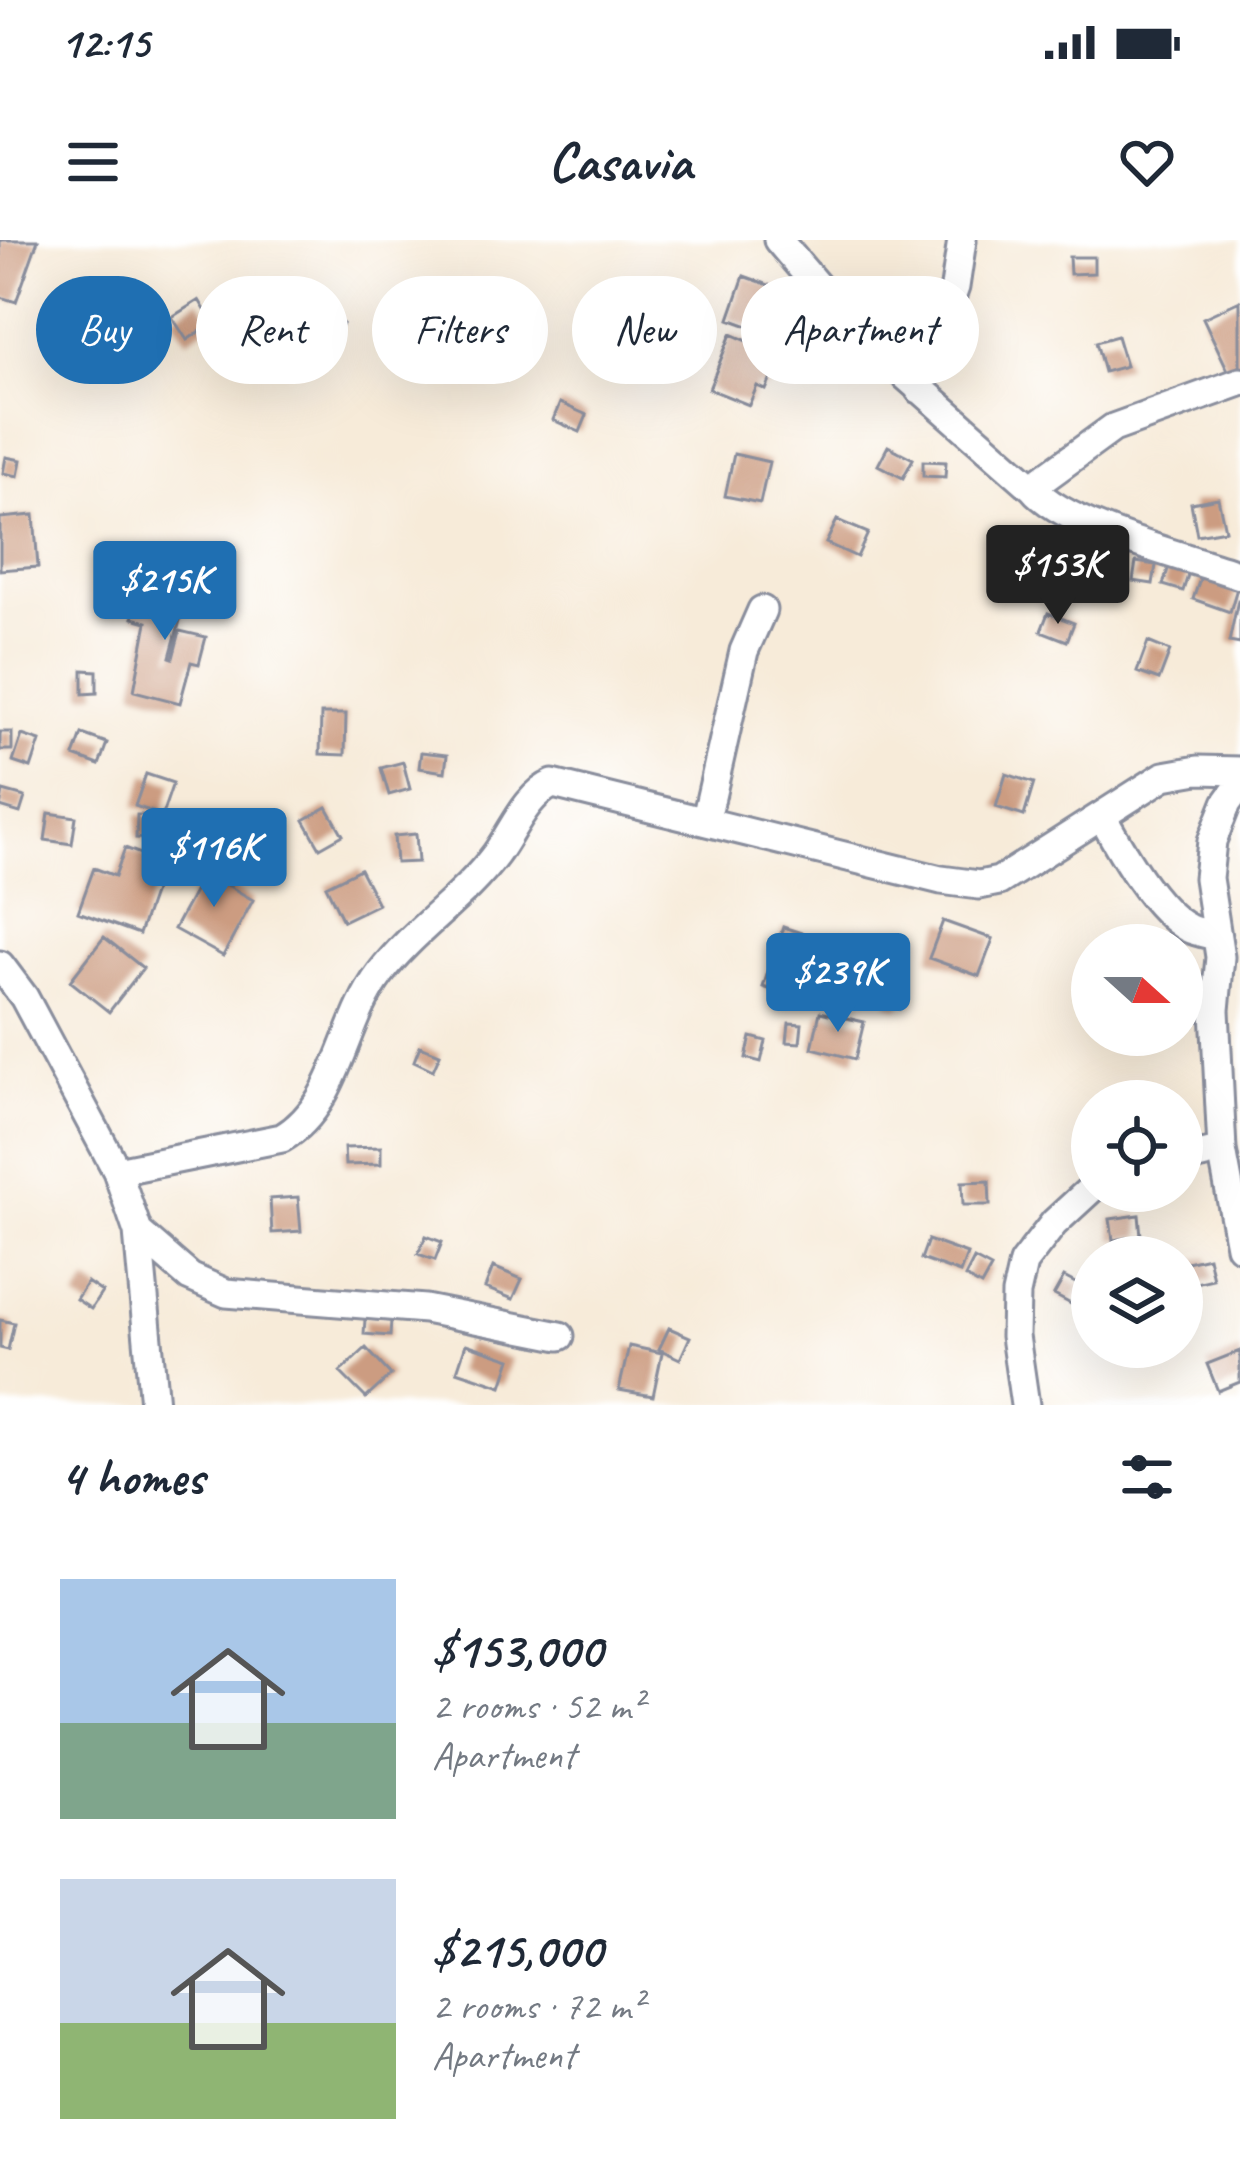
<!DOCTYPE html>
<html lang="en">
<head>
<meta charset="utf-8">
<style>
  body { margin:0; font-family:Caveat,sans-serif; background:#f6f6f7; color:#1f2937; height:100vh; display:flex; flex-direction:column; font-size:45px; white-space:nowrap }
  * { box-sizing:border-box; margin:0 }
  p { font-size:39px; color:#747a83 }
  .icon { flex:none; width:66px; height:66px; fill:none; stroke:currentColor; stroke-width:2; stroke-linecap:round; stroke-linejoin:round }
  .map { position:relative; height:1165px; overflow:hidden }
  .side { display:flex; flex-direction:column; background:#fff; flex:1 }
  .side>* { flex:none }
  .top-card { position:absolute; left:36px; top:36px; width:1170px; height:108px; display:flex; gap:24px }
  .needle { width:78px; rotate:111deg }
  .fabs { position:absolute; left:1071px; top:684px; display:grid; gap:24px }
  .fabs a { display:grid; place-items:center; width:132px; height:132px; border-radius:50%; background:#fff; box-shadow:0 12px 48px #0002; font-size:60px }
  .price { position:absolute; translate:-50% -102px; padding:0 27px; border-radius:12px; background:#1f6fb2; color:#fff; font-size:39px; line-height:78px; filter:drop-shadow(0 3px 6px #0008) }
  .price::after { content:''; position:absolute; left:50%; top:72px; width:36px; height:27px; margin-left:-18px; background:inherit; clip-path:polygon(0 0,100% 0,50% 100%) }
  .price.selected { background:#222; color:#fff }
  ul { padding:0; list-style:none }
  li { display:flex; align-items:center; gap:36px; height:300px; padding:0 60px }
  li span { display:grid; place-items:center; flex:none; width:336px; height:240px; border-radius:0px; color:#555 }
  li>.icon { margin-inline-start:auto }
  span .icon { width:144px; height:144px; fill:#fffc; stroke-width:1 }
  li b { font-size:51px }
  h2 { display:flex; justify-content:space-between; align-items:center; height:144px; padding:0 60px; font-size:51px }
  .chip { padding:0 42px; border-radius:54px; background:#fff; box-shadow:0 12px 48px #0002; font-size:42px; line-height:108px }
  .chip.selected { background:#1f6fb2; color:#fff }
  .status { display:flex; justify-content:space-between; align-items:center; height:84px; padding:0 60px; background:#fff; direction:ltr }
  .status svg { height:33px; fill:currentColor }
  header { display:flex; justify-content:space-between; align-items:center; height:156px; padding:0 60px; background:#fff; font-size:54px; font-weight:700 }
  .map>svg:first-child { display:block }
</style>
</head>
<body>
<div class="status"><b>12:15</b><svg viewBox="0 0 49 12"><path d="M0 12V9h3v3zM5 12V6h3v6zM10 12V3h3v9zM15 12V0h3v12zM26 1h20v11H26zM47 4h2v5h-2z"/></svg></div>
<header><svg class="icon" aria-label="menu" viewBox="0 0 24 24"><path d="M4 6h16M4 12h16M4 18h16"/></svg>Casavia<svg class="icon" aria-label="heart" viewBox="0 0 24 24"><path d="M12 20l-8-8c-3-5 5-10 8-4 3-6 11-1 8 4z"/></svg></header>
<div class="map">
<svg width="1240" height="1165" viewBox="0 0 1240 1165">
  <rect width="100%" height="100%" fill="#fff"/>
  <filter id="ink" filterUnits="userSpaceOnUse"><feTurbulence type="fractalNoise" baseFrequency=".00833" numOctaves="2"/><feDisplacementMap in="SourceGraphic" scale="24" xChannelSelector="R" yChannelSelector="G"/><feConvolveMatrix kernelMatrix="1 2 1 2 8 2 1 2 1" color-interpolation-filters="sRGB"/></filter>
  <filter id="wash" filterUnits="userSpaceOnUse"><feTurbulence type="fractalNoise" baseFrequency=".004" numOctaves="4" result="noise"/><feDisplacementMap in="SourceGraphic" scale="48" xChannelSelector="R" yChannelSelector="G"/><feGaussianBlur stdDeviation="2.7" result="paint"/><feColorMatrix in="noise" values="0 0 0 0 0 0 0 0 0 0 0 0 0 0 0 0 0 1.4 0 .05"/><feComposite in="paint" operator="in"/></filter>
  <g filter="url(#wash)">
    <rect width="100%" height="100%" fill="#f7ebd9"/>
    <g id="blocks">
      <path fill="#cc9c81" d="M0,0H38L16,62L0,57Z
        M1069,17H1094V33L1070,34Z
        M744,36L802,57L794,81L783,77L776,96L729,79Z
        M199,60L213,83L187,100L172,77Z
        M1240,61V135L1232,139L1203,78Z
        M330,74L343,84L326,107L313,96Z
        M731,94L781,115L766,150L757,146L749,165L709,149Z
        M1117,96L1126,126L1104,132L1096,102Z
        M560,163L587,175L580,192L553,180Z
        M888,206L913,219L903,238L878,225Z
        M734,214L769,222L760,263L725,256Z
        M6,217L21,220L18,236L3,233Z
        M923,221L946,222L945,237L923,236Z
        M1218,258L1225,290L1197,295L1191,263Z
        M34,275L38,327L0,330V278Z
        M837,280L868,293L857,317L826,303Z
        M1093,303L1124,311L1119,329L1088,322Z
        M1136,322L1156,325L1153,344L1133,341Z
        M1169,326L1189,332L1183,351L1163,345Z
        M1201,336L1237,348L1230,372L1193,359Z
        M144,339L188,351L170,417L173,418L180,391L206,397L199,424L191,422L180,463L134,451L147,382L133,378Z
        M1238,360H1240V404L1229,402Z
        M1048,373L1074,383L1067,401L1041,391Z
        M1148,402L1170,411L1159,440L1137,432Z
        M83,430L97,431V453L83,454Z
        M321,474H346L345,515L320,514Z
        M0,492H12V510H0Z
        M82,494L107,503L99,525L74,516Z
        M22,495L40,501L31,528L13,522Z
        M421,512L447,515L445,532L419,528Z
        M403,522L410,549L389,555L381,528Z
        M146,534L173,543L162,575L135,566Z
        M1006,534L1034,543L1024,576L996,567Z
        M3,551L25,557L20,573L0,567Z
        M327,567L343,595L320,608L304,580Z
        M49,573L76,577L72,604L45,600Z
        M137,575H157V599L136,598Z
        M168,594L198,598L193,627L165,622Z
        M416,594L418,622L396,623L394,596Z
        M125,608L164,623L139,694L78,672L94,628L115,636Z
        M212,619L234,632L227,645L253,660L223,716L174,689Z
        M360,629L378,664L343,681L326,646Z
        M943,681L993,699L979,736L929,718Z
        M783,687L823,700L802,760L763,747Z
        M104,697L143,728L109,772L70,741Z
        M895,745L907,751L899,769L887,764Z
        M820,772L864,782L855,819L812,808Z
        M789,783L802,784L800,803L787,802Z
        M751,797L766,801L761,822L746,818Z
        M420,806L440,814L433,830L414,821Z
        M381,907V924L345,925L344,908Z
        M989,941L990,965H963L962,942Z
        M298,957L301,991L272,993L270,959Z
        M1139,975L1141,996L1113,1000L1110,979Z
        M426,996L442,1002L435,1020L418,1014Z
        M928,1000L967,1014L960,1033L921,1019Z
        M1208,1017L1213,1039L1183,1046L1182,1023Z
        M974,1019L991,1028L981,1046L965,1037Z
        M493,1027L522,1039L513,1059L485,1048Z
        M1064,1037L1081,1046L1071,1064L1054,1055Z
        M87,1042L102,1052L91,1069L76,1059Z
        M365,1079L391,1081L390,1096L364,1094Z
        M0,1080L14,1083L8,1110L0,1108Z
        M669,1088L690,1097L680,1119L659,1109Z
        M466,1104L511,1119L502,1146L457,1131Z
        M629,1106L662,1113L653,1156L619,1150Z
        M366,1108L391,1135L366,1158L340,1132Z
        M1240,1111V1142L1218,1151L1207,1124Z"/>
    </g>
  </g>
  <g filter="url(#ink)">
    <use href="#blocks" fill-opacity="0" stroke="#898d9c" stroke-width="3"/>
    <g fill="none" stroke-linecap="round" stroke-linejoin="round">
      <defs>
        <path id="minor" d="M778,0L856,92L1032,247C1063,287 1188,317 1240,335
          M919,149L955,47L962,0
          M1032,247L1113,188L1240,142
          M1240,545L1227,563L1212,601L1208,638L1220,717L1215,770L1222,910L1240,1006
          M1103,578C1121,611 1154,670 1188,688C1196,692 1208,694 1216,696
          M706,579L744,411L762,370
          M0,725L24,757L117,931L138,992L154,1165
          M1182,920L1222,910
          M117,931L282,898C339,865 342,784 380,734C413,690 463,659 496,614C513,591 526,555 553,544L941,640L979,645L999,641L1164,536L1198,530L1240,531
          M138,992L190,1037L226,1053L425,1069L560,1096
          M1025,1165L1015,1096L1016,1054L1023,1023L1054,983L1092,948"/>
      </defs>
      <use href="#minor" stroke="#898d9c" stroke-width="33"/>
      <use href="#minor" stroke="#fff" stroke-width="27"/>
    </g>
  </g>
</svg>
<div class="fabs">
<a><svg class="needle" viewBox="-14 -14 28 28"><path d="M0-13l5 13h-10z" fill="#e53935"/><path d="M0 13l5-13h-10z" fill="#747a83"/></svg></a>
<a><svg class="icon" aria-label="locate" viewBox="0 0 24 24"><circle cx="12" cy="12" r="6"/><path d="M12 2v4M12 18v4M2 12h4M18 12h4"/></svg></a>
<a><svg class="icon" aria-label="layers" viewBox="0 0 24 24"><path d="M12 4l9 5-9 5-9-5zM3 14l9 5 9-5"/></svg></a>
</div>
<b class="price selected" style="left:1058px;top:387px">$153K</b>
<b class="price" style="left:165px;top:403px">$215K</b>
<b class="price" style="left:214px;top:670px">$116K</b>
<b class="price" style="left:838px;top:795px">$239K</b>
<div class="top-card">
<a class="chip selected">Buy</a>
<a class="chip">Rent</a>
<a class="chip">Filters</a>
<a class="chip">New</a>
<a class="chip">Apartment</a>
</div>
</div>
<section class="side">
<h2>4 homes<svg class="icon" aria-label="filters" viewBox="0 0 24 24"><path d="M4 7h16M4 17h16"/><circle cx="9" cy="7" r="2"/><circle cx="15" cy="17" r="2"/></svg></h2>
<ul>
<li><span style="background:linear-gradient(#a9c7e8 60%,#7fa58c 0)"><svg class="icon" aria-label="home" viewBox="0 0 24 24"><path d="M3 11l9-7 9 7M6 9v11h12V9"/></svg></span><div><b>$153,000</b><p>2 rooms · 52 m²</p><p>Apartment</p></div></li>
<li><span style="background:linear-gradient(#c9d6e8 60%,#8fb573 0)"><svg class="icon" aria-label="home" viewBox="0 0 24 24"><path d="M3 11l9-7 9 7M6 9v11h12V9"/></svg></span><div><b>$215,000</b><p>2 rooms · 72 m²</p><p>Apartment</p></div></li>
</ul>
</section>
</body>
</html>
